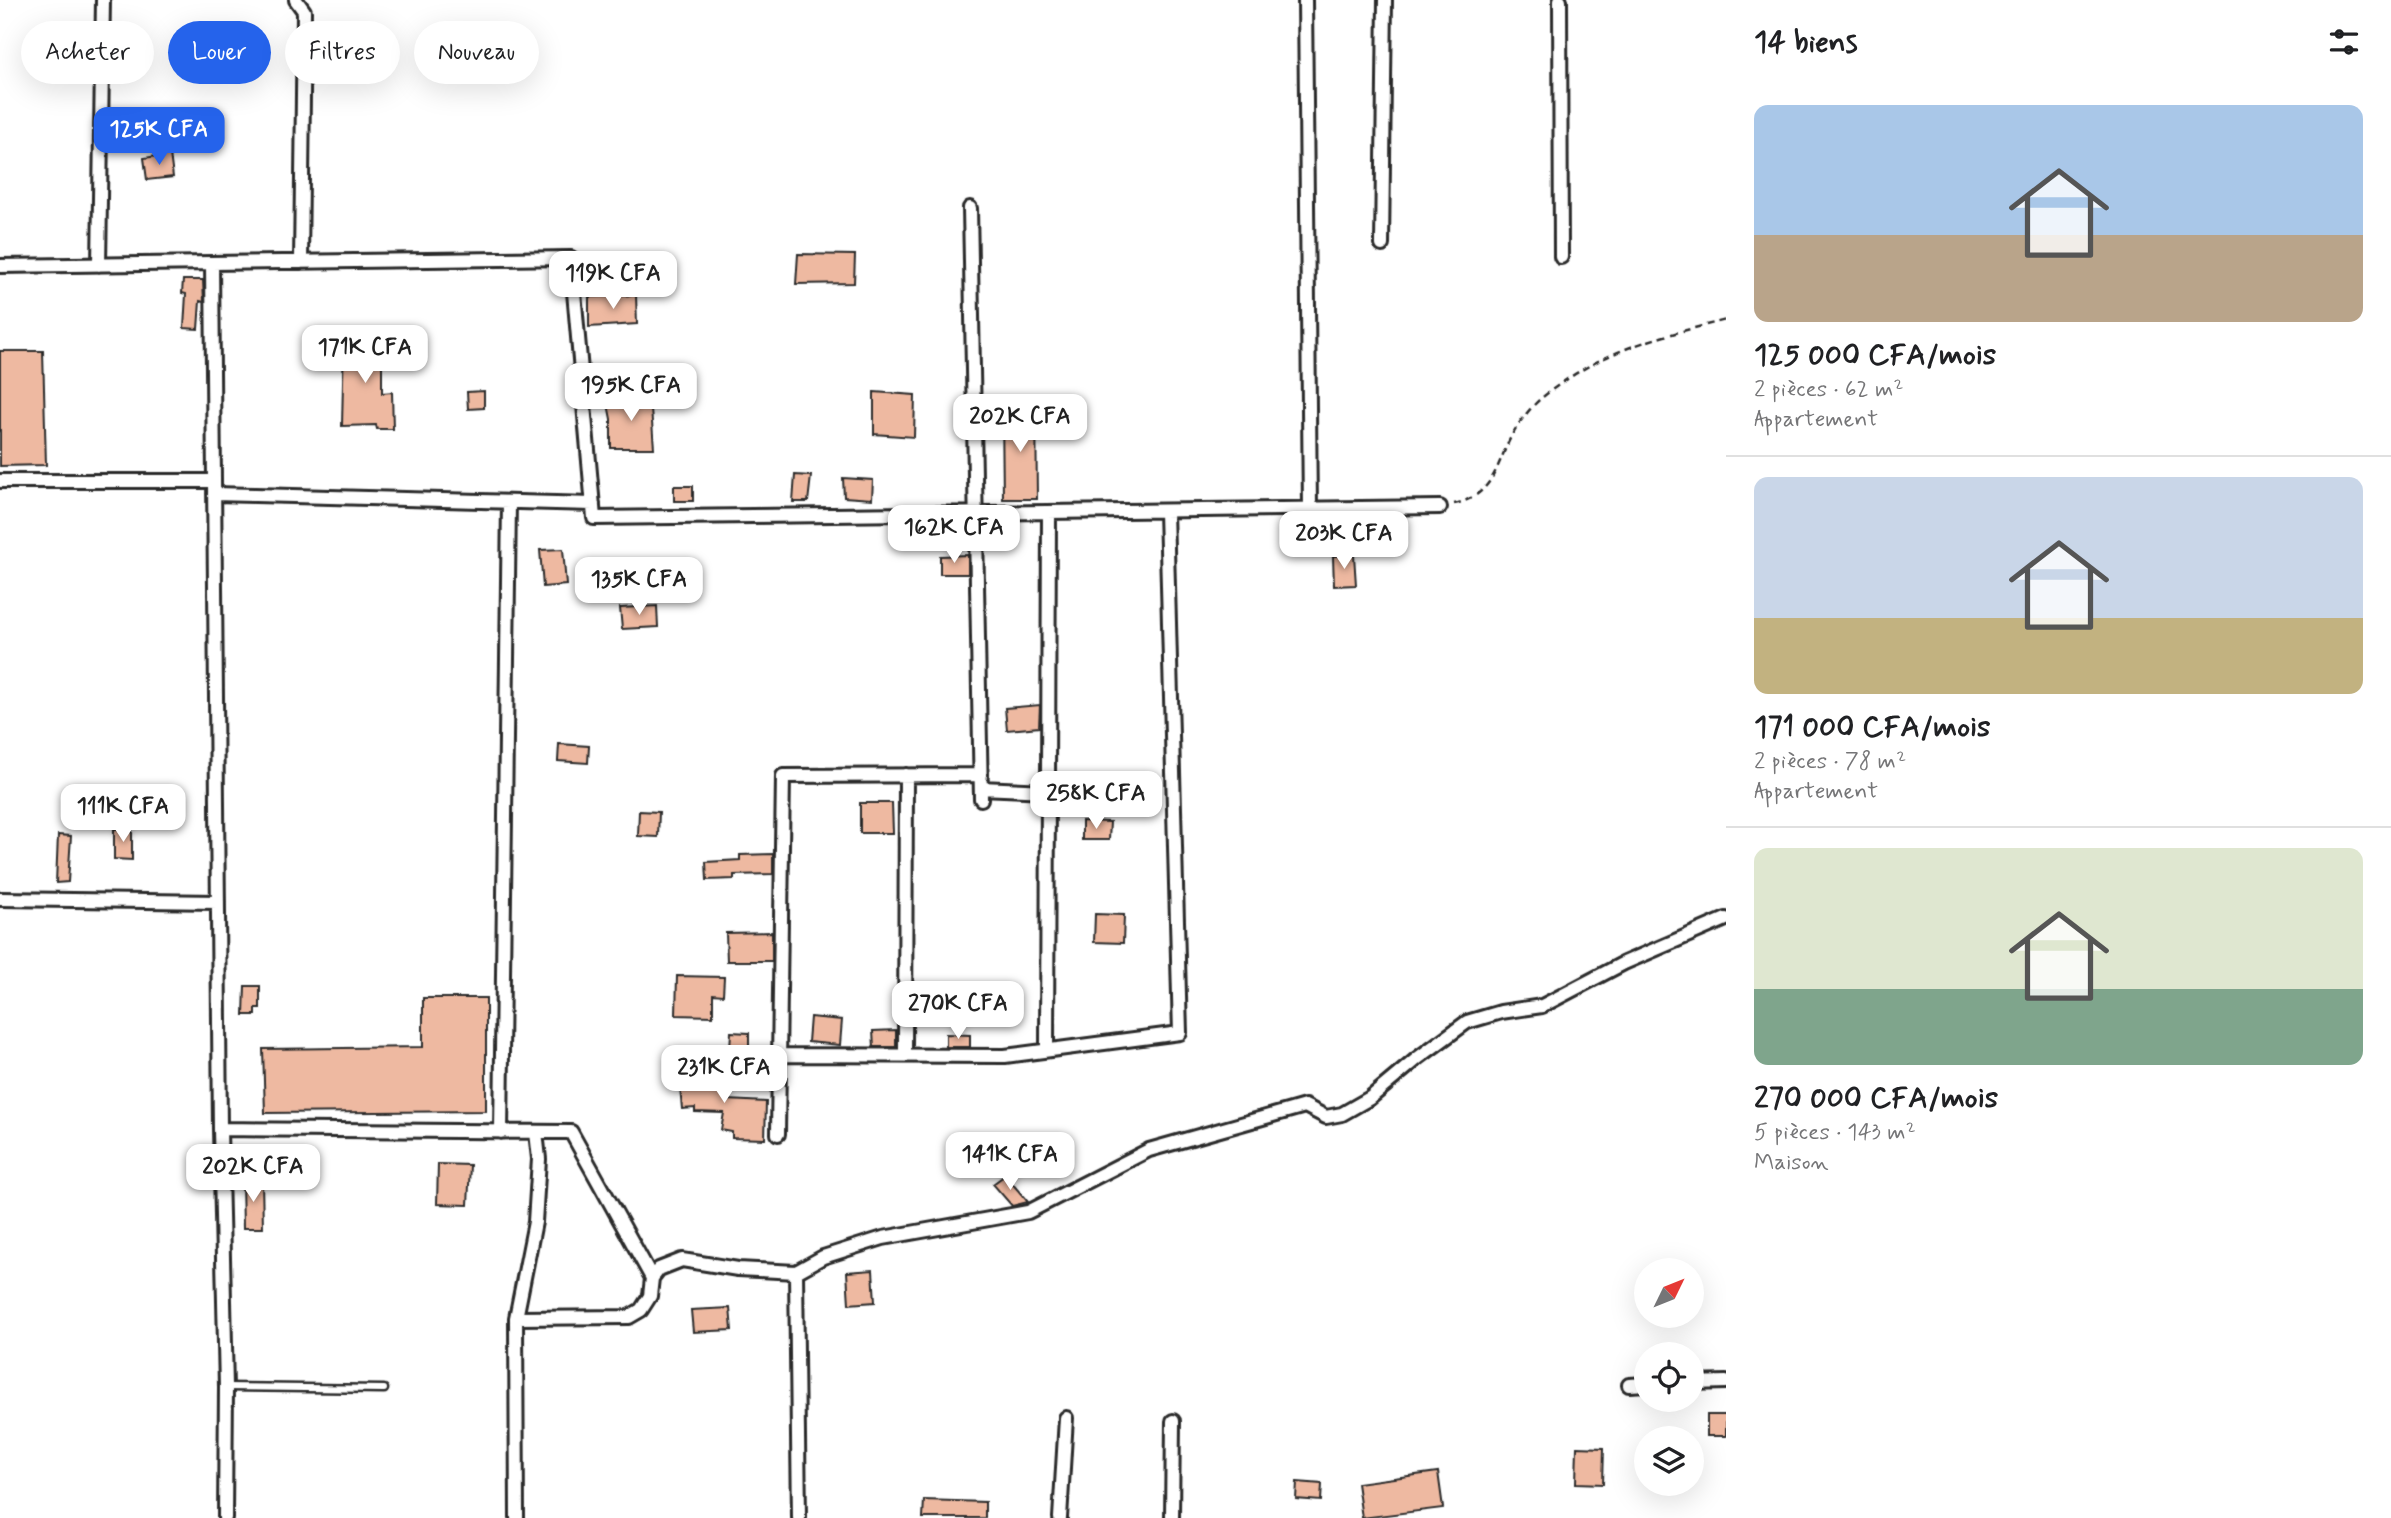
<!DOCTYPE html>
<html lang="fr">
<head>
<meta charset="utf-8">
<style>
  body { margin:0; font-family:Mynerve,sans-serif; background:#f2f2f2; color:#202124; height:100vh; display:flex; flex-direction:column; font-size:26px; white-space:nowrap }
  * { box-sizing:border-box; margin:0 }
  p { font-size:23px; color:#757577 }
  .icon { flex:none; width:38px; height:38px; fill:none; stroke:currentColor; stroke-width:2; stroke-linecap:round; stroke-linejoin:round }
  .map { position:relative; flex:1; overflow:hidden }
  .panel { display:flex; flex-direction:column; background:#fff; width:665px }
  .panel>* { flex:none }
  .hud { position:absolute; left:21px; top:21px; width:665px; height:63px; display:flex; gap:14px }
  .needle { width:46px; rotate:47deg }
  .fabs { position:absolute; left:1634px; top:1258px; display:grid; gap:14px }
  .fabs a { display:grid; place-items:center; width:70px; height:70px; border-radius:50%; background:#fff; box-shadow:0 7px 28px #0002; font-size:35px }
  .price { position:absolute; translate:-50% -60px; padding:0 16px; border-radius:14px; background:#fff; color:#222; font-size:23px; line-height:46px; filter:drop-shadow(0 2px 4px #0008) }
  .price::after { content:''; position:absolute; left:50%; top:42px; width:21px; height:16px; margin-left:-10px; background:inherit; clip-path:polygon(0 0,100% 0,50% 100%) }
  .price.current { background:#2563eb; color:#fff }
  ul { padding:0; list-style:none }
  li { display:grid; align-content:center; gap:14px; height:371px; padding:0 28px }
  li+li { border-top:2px solid #e0e0e0 }
  li span { display:grid; place-items:center; height:217px; border-radius:14px; color:#555 }
  li>.icon { margin-inline-start:auto }
  span .icon { width:126px; height:126px; fill:#fffc; stroke-width:1 }
  li b { font-size:30px }
  h2 { display:flex; justify-content:space-between; align-items:center; height:84px; padding:0 28px; font-size:30px }
  .tag { padding:0 24px; border-radius:32px; background:#fff; box-shadow:0 7px 28px #0002; font-size:24px; line-height:63px }
  .tag.current { background:#2563eb; color:#fff }
  main { display:flex; flex:1; min-height:0 }
  .map>svg:first-child { display:block }
</style>
</head>
<body>
<main>
<div class="map">
<svg width="1726" height="1518" viewBox="0 0 1726 1518">
  <rect width="100%" height="100%" fill="#fff"/>
  <filter id="ink" filterUnits="userSpaceOnUse"><feTurbulence type="fractalNoise" baseFrequency=".0143" numOctaves="2"/><feDisplacementMap in="SourceGraphic" scale="14" xChannelSelector="R" yChannelSelector="G"/><feConvolveMatrix kernelMatrix="1 2 1 2 8 2 1 2 1" color-interpolation-filters="sRGB"/></filter>
  <g filter="url(#ink)">
    <path fill="#eeb9a1" stroke="#2b2b2b" stroke-width="2" d="M170,154L173,177L147,180L144,158Z
      M798,254L855,255L854,283L796,284Z
      M183,280H203L204,302L200,301L198,329L184,328L186,294L182,293Z
      M636,295L637,324L589,327V297Z
      M344,338L382,339V393L392,392L393,429H377L376,425L342,426Z
      M0,351H43L46,465L0,466Z
      M484,391V408L468,409L467,392Z
      M874,392L915,395L914,437L874,434Z
      M650,396L654,448H611V419L607,399Z
      M1002,409H1036L1037,499H1003Z
      M795,475L811,476L808,502H793Z
      M843,478L873,480L872,499L844,497Z
      M674,486H693V501H674Z
      M563,549L566,585L543,587L540,550Z
      M968,555V574H940V556Z
      M1354,555L1356,585L1334,586L1333,556Z
      M657,606L658,627L622,629L620,608Z
      M1040,705L1039,727L1007,730L1005,708Z
      M559,744L589,746L588,763L558,761Z
      M860,803H892L893,833H860Z
      M639,811L659,812L658,837L638,836Z
      M1082,821L1110,822L1109,840H1082Z
      M114,829H132V860L114,859Z
      M58,835L71,836L68,882L56,883Z
      M773,854V874L734,875V879L707,880L706,862L740,860V855Z
      M1095,914L1124,915L1123,943L1094,942Z
      M772,932V961H727L726,933Z
      M677,976L724,977L723,995L713,994V1016L676,1015Z
      M245,986H260V1008H256V1015H244Z
      M423,998H486V1111L265,1113L263,1049L423,1047Z
      M810,1017L842,1020L840,1045L808,1042Z
      M896,1030V1047H874L873,1031Z
      M731,1032L749,1033V1049H730Z
      M946,1034L970,1035V1047H946Z
      M712,1067H728V1100L766,1102L765,1139L732,1138V1132L721,1130L724,1113L695,1112V1108L682,1109L679,1077H712Z
      M438,1164L470,1165L468,1205L437,1204Z
      M1005,1175L1028,1202L1012,1206L993,1184Z
      M242,1180H262L263,1228H243Z
      M873,1270L875,1302L849,1304L847,1272Z
      M730,1308L732,1330L693,1332L691,1310Z
      M1707,1415H1726V1436H1707Z
      M1577,1447L1604,1448L1603,1484L1576,1483Z
      M1438,1472L1443,1508L1362,1518L1357,1483Z
      M1297,1482L1322,1484L1321,1501L1296,1499Z
      M924,1500L985,1502V1518H923Z"/>
    <g fill="none" stroke-linecap="round" stroke-linejoin="round">
      <defs>
        <path id="lane" d="M226,1387L384,1389"/>
        <path id="street" d="M296,0L304,11L301,262
          M1305,0L1310,509
          M1560,0L1561,257
          M970,208L981,799
          M1382,245L1385,0
          M212,263L220,1129L226,1387L225,1518
          M99,265L103,0
          M0,266L571,258L594,518L1440,507
          M0,481H214
          M214,494L593,504
          M981,788L1047,791
          M0,899L218,902
          M1047,1050L1049,512
          M779,1055L1005,1056L1180,1033L1166,511
          M905,1055L906,775
          M220,1129L571,1132L652,1278
          M501,1132L509,502
          M778,1134L783,776L981,775
          M796,1272L799,1518
          M516,1318L629,1317L641,1310L650,1296L652,1278L659,1269L682,1260L738,1269L796,1272L823,1257L883,1238L1028,1212L1149,1150L1305,1106L1326,1117L1342,1114L1370,1098L1418,1058L1467,1022L1501,1012L1542,1006L1624,963L1726,919
          M1692,1383L1726,1382
          M1629,1385L1647,1384
          M517,1518L516,1318L535,1222L539,1159L536,1132
          M1060,1518L1066,1418
          M1172,1518L1173,1421"/>
      </defs>
      <use href="#lane" stroke="#2b2b2b" stroke-width="11"/>
      <use href="#street" stroke="#2b2b2b" stroke-width="18"/>
      <path stroke="#2b2b2b" stroke-width="2.5" stroke-dasharray="7 5" stroke-linecap="butt" d="M1454,504C1495,495 1496,464 1513,433C1520,421 1533,404 1544,396C1603,349 1655,338 1726,320"/>
      <use href="#lane" stroke="#fff" stroke-width="6"/>
      <use href="#street" stroke="#fff" stroke-width="12"/>
    </g>
  </g>
</svg>
<div class="fabs">
<a><svg class="needle" viewBox="-14 -14 28 28"><path d="M0-13l5 13h-10z" fill="#e53935"/><path d="M0 13l5-13h-10z" fill="#757577"/></svg></a>
<a><svg class="icon" aria-label="locate" viewBox="0 0 24 24"><circle cx="12" cy="12" r="6"/><path d="M12 2v4M12 18v4M2 12h4M18 12h4"/></svg></a>
<a><svg class="icon" aria-label="layers" viewBox="0 0 24 24"><path d="M12 4l9 5-9 5-9-5zM3 14l9 5 9-5"/></svg></a>
</div>
<b class="price current" style="left:159px;top:167px">125K CFA</b>
<b class="price" style="left:613px;top:311px">119K CFA</b>
<b class="price" style="left:365px;top:385px">171K CFA</b>
<b class="price" style="left:631px;top:423px">195K CFA</b>
<b class="price" style="left:1020px;top:454px">202K CFA</b>
<b class="price" style="left:954px;top:565px">162K CFA</b>
<b class="price" style="left:1344px;top:571px">203K CFA</b>
<b class="price" style="left:639px;top:617px">135K CFA</b>
<b class="price" style="left:1096px;top:831px">258K CFA</b>
<b class="price" style="left:123px;top:844px">111K CFA</b>
<b class="price" style="left:958px;top:1041px">270K CFA</b>
<b class="price" style="left:724px;top:1105px">231K CFA</b>
<b class="price" style="left:1010px;top:1192px">141K CFA</b>
<b class="price" style="left:253px;top:1204px">202K CFA</b>
<div class="hud">
<a class="tag">Acheter</a>
<a class="tag current">Louer</a>
<a class="tag">Filtres</a>
<a class="tag">Nouveau</a>
</div>
</div>
<section class="panel">
<h2>14 biens<svg class="icon" aria-label="filters" viewBox="0 0 24 24"><path d="M4 7h16M4 17h16"/><circle cx="9" cy="7" r="2"/><circle cx="15" cy="17" r="2"/></svg></h2>
<ul>
<li><span style="background:linear-gradient(#a9c7e8 60%,#b9a48a 0)"><svg class="icon" aria-label="home" viewBox="0 0 24 24"><path d="M3 11l9-7 9 7M6 9v11h12V9"/></svg></span><div><b>125 000 CFA/mois</b><p>2 pièces · 62 m²</p><p>Appartement</p></div></li>
<li><span style="background:linear-gradient(#c9d6e8 65%,#c2b280 0)"><svg class="icon" aria-label="home" viewBox="0 0 24 24"><path d="M3 11l9-7 9 7M6 9v11h12V9"/></svg></span><div><b>171 000 CFA/mois</b><p>2 pièces · 78 m²</p><p>Appartement</p></div></li>
<li><span style="background:linear-gradient(#dfe7d0 65%,#7fa58c 0)"><svg class="icon" aria-label="home" viewBox="0 0 24 24"><path d="M3 11l9-7 9 7M6 9v11h12V9"/></svg></span><div><b>270 000 CFA/mois</b><p>5 pièces · 143 m²</p><p>Maison</p></div></li>
</ul>
</section>
</main>
</body>
</html>
